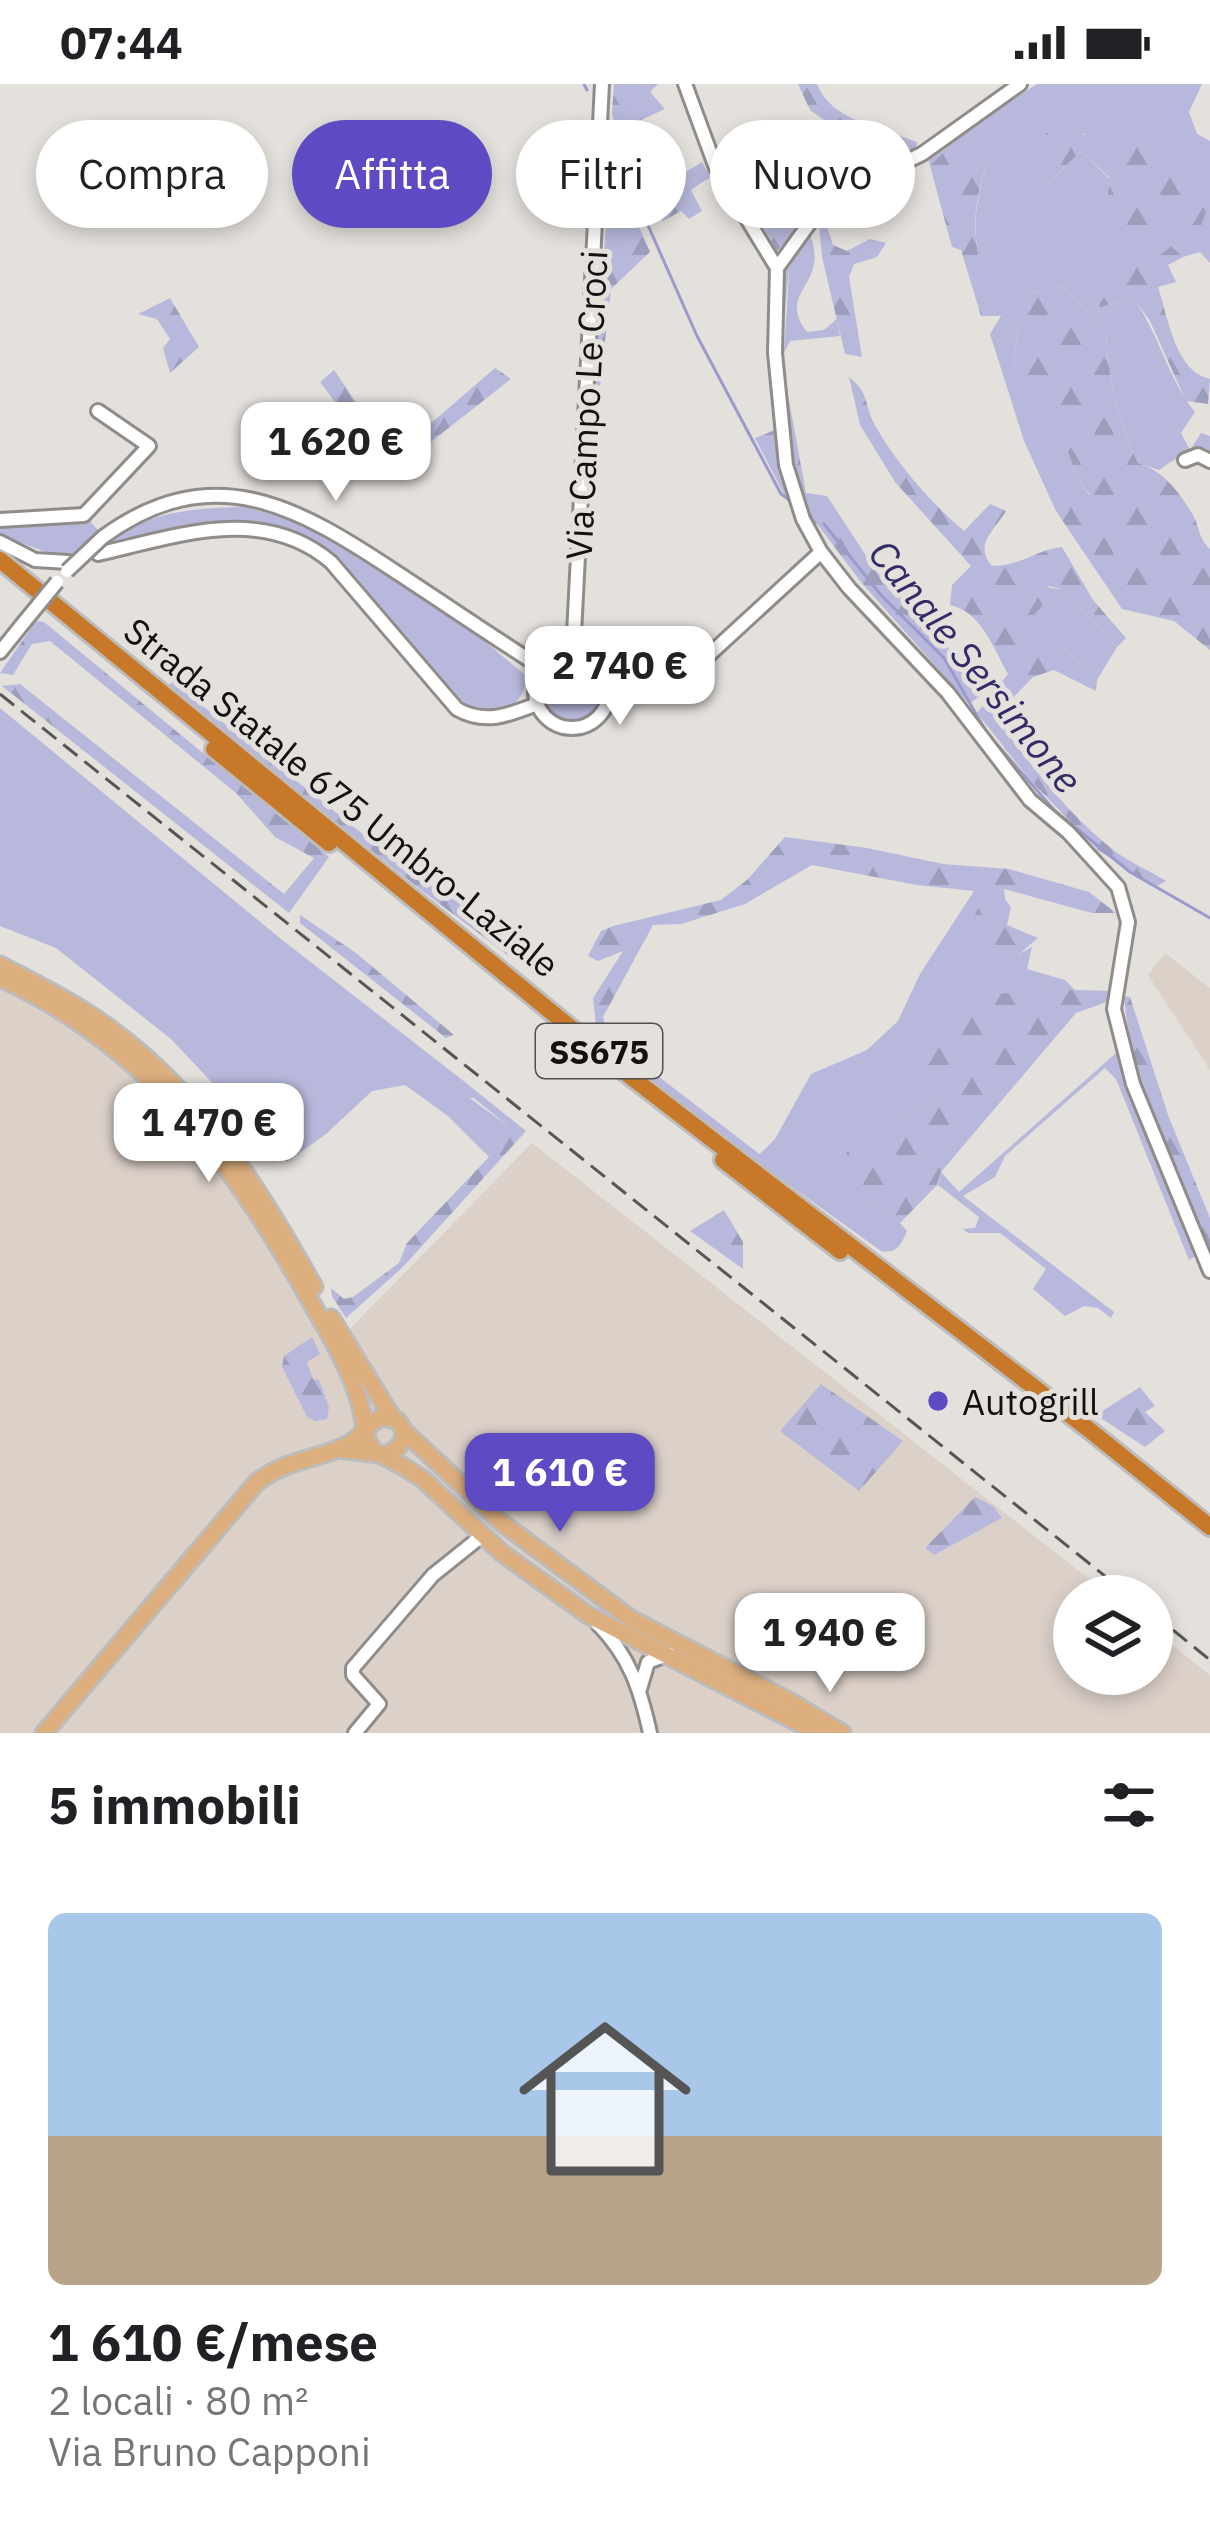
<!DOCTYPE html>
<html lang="it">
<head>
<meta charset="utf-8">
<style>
  body { margin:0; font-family:"IBM Plex Sans",sans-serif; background:#f2f2f2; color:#202124; height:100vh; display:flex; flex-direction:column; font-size:45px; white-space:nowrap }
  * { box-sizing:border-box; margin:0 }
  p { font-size:39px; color:#757577 }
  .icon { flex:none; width:66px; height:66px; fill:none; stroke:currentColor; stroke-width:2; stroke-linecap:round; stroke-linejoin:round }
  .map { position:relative; height:1649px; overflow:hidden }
  .side { display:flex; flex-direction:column; background:#fff; flex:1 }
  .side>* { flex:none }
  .top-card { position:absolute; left:36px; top:36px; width:1140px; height:108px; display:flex; gap:24px }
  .tools { position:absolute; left:1053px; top:1491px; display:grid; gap:24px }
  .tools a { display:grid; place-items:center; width:120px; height:120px; border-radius:50%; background:#fff; box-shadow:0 6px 18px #0003; font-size:60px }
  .price { position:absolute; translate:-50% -102px; padding:0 27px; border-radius:24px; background:#fff; color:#222; font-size:39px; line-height:78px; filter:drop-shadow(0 3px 6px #0008) }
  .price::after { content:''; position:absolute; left:50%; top:72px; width:36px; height:27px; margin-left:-18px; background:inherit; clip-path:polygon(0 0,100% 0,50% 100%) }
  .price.current { background:#5e4ac2; color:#fff }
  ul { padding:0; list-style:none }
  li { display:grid; align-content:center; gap:24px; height:636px; padding:0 48px }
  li+li { border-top:3px solid #e0e0e0 }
  li span { display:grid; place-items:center; height:372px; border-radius:18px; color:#555 }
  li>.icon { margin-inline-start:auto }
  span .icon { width:216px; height:216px; fill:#fffc; stroke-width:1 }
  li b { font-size:51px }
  h2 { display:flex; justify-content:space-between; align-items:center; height:144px; padding:0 48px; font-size:51px }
  .chip { padding:0 42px; border-radius:54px; background:#fff; box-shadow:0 6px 18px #0003; font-size:42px; line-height:108px }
  .chip.current { background:#5e4ac2; color:#fff }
  .status { display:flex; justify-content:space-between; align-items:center; height:84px; padding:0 60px; background:#fff; direction:ltr }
  .status svg { height:33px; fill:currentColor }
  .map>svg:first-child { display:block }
</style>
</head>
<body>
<div class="status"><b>07:44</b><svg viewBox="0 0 49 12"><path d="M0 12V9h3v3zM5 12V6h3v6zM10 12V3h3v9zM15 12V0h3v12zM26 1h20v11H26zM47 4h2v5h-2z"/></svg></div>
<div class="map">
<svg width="1210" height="1649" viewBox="0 0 1210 1649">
  <defs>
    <pattern id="forest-firs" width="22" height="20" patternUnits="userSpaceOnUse" patternTransform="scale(3)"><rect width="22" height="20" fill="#b8b8dc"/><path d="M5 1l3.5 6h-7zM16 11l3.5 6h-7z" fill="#9d9dbc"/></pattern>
  </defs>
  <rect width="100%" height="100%" fill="#e4e0dc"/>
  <path fill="#dcd1c9" d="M1165,869L1210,904V986L1148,891Z
    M0,902L111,970L186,1039L266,1148L330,1265L532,1059L1111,1512H1074V1590H1152V1545L1210,1591V1649H0Z"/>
  <path fill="#b8b8dc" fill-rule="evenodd" d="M1037,0H1202L1189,28L1197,50L1210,57V179L1200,168L1183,173L1171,162L1102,223L1133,214C1159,249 1168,295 1195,328L1181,349L1190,366L1201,349L1210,352V374C1192,360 1176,375 1159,386L1138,379C1118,338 1107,290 1106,245L1061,201C1032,209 1012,217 986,201C971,155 973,121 988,77L949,62L930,82L927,72ZM1084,49L1197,152L1156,140L1081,67L1048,100Z
    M648,49L669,92L643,111L622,68Z
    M843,112L825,131L826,139L809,148C832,202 775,206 807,248L824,246L837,235L840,252L790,257L784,269L790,172L823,127Z
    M1001,232L1018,243L1014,281L1032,328L1049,323L1057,359H1065L1078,395L1090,412L1056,427L1024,357L990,250Z
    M242,423L289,434L335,456L476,550L525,591C529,632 480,632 455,614C419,573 346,473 300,451C245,424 163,447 107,462C142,427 196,424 242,423Z
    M89,436L98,446L72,471H54L0,451V440Z
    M1028,490L1050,504L1063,505L1117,563L1097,596L1062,562L1048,558L1040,541L1031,533L1041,511L1029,514L1021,502Z
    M541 606a31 31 0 1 1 62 0a31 31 0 1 1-62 0Z
    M0,624L281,855L461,995L460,1007L508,1042L489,1073L448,1032L405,1001L372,1007L326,1050L287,1078L171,955L56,864L0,842Z
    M1004,805L1005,815H982L1019,870L1032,863L1027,885L1065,896L1075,906L967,912L947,943L939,1012L890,1038L861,1115L892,1130L907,1147C901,1161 897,1170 881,1167L763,1082L760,1070L775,1055L811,990L867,966L898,937L920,890L974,807Z
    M1116,969L1197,1171L1189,1176L1116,995L1105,984L1005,1072L995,1093L963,1112L1114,1228L1111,1234L1098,1224L1084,1222L1065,1232L1033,1205L1046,1185L1000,1149H968L963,1145L975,1144L979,1133L938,1101L941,1088L959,1108Z"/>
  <path fill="url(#forest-firs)" d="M614,0H658L650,8L665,25L617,47L612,30Z
    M798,0H817C830,36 883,45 917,58L916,65L900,69L827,38L810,26Z
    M1046,49C1081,49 1160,54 1183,83C1193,95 1199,112 1207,125L1197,153L1156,140L1128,144L1107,119L1110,94L1081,67L1047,101Z
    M977,56L988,77C972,121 971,155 986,200C1012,217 1032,209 1061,201L1106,245C1107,290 1118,338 1138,379C1164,387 1179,408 1193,431C1200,444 1198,454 1210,465V566L1174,537L1122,525L1056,427L1090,411L1078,395L1065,360H1057L1049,324L1031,329L1014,281L1018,243L1001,232H981L961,166L952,163L930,82L949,62Z
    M702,78L710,93L691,106L702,127L689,135L681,127L663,137L646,112Z
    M750,99L755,116L774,103L777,126L790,117L799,144L777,167L740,104Z
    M623,105L650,168L611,205L600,302L594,299L607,129Z
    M826,139L833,161L847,167L870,155L886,159L877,173L854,180L849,193L862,273L845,270L822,173L819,141Z
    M1171,162L1183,173L1168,181L1176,198L1158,203C1168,233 1175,287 1210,295L1208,320L1186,317L1150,237L1133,214L1102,223L1085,217L1090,185L1133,167L1150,180Z
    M790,174L783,246L784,289L806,409L827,412L876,487L982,599L983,610L969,620L860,497L818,441L789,420L755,354L775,346L779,373L769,250L779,241L782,184Z
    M170,214L199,263L170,289L163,264L170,255L157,235L138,230Z
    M495,284L511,295L390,390L320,298L334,286L393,372Z
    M849,293C871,310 863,321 876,343C897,380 931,419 964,447L990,420L1006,427C993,448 974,461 992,482C1024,481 1033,467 1062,463L1093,516L1126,554L1117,563L1063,505L1037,500L1028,491L1021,502L1029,514L1041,511L1044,520L1032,533L1040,541L1048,557L1062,562L1097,596L1096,607L1054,586L1033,593L995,632C1030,681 1068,731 1116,768C1131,779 1150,787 1166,797L1155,803L1098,766L1030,696L977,629L1008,590C994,565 981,527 950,521L952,501L971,482L895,398L860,341Z
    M36,537L44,538L329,773L289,829L2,602L20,600L284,810L314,774L275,753L236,709L50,557L32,560L13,591L0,589Z
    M173,598L414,791L494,840L506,852L509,872L421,806L166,602Z
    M785,753L867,764L943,780L1009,785L1089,808L1116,829H1092L1004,805L984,808L917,801L812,781L745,820L681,840L653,841L603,933L607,947L621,955L645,982L762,1072L763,1082L641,992L597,951L593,914L623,867L598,877L588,872L601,847L613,842L721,816L748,795Z
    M982,815H1005L1011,823L1007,841L1038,854L1019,870L984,879L962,860Z
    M300,831L356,869L454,951L446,954L300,839Z
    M1075,906L1112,907V916L1076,929L941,1088L937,1101L900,1139L892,1130L861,1115L846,1069L890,1038L939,1012L920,972L919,952L947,943L967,911Z
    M1124,912L1130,913L1168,1031L1210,1134V1171C1177,1088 1131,1002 1124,912Z
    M461,995L526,1047L402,1184L346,1234L332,1212L331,1204L344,1215L353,1213L399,1179L407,1159L489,1073L508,1042L474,1014L457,1013Z
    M724,1126L743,1158V1185L690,1147Z
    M312,1253L320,1270L307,1278L313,1295L319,1296L329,1323L327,1335L315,1337L307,1333L282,1283L284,1272Z
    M821,1300L903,1357L859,1407L780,1347Z
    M1140,1303L1155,1322L1145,1328L1165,1347L1145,1363L1096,1331Z
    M975,1413L993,1422L1002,1434L934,1471L925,1464Z"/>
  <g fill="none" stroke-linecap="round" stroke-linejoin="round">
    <path stroke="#9c9acd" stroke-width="3" d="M584,0L587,6
      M612,60L697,252L781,410L788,415
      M824,440L880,510L944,574L987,649L1055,727L1130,788L1210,834"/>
    <defs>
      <path id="minor" d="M685,0L716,84L777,184L775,269L786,381L803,435L821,468L849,504L948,609L1030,716L1068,748L1118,803L1128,838L1114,925L1133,1000L1210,1187
        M777,184L827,115L922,70L1020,0
        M1185,376L1198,371L1210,377
        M0,436L84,431L149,362L98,327
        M103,453C213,373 298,423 396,488C445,520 493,553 542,584
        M0,458L35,476L68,478
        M98,470C177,452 262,420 331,478L457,625C485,641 509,631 537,620
        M0,568L25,537
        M535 607a37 37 0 1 1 74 0a37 37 0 1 1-74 0Z
        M573,570L602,0
        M609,607L649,610L673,604L821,468
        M597,1539C630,1573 640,1604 650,1649
        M640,1605L648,1578L669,1570
        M355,1649L379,1620L353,1591V1584L433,1491L483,1451"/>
      <path id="major" d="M0,881C38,901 79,921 113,947C202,1012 261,1108 314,1203
        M0,894C146,961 229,1074 306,1209C327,1247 355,1289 363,1333C364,1341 365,1352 369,1359C379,1382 403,1366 405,1348L397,1336L381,1333C366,1341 362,1354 345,1362C313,1377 290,1374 257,1398L44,1649
        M331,1234L392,1333
        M405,1348L502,1439L631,1535L791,1618L842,1649
        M338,1365L380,1370L404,1383L424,1396L502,1469L588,1531L818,1649"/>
      <path id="highway" d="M0,476L622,986L1092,1348L1210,1443
        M214,665L329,759
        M723,1076L840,1167"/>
    </defs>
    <use href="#minor" stroke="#908c89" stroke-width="18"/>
    <use href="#major" stroke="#bdbcbc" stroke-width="21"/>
    <use href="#highway" stroke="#bdbcbc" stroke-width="22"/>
    <use href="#minor" stroke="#fff" stroke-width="12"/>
    <use href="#major" stroke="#ddaf7f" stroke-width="15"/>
    <use href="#highway" stroke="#c77929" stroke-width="16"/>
    <path stroke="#585654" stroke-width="3" stroke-dasharray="18 9" stroke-linecap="butt" d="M0,610L1130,1512
      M1152,1529L1210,1576"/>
    <defs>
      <path id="minor-bridge" d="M67,487L103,453
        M25,537L57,498"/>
    </defs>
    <use href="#minor-bridge" stroke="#908c89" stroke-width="18" stroke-linecap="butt"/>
    <use href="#minor-bridge" stroke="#fff" stroke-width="12"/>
  </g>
  <circle fill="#5e4ac2" stroke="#e4e0dc" stroke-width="4.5" cx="938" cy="1317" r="12"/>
  <g text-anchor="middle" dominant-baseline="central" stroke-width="10" stroke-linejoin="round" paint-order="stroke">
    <rect fill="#e4e0dc" stroke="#514f4d" stroke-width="3" x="536" y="940" width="126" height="54" rx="9"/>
    <g font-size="33" font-weight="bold" fill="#121110">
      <text x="599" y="967">SS675</text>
    </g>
    <g font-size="36" fill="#121110" stroke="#e4e0dc">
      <text transform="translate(586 321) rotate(-87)">Via Campo Le Croci</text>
      <text transform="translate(342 713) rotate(39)">Strada Statale 675 Umbro-Laziale</text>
    </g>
    <g font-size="36" fill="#121110" stroke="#e4e0dc" text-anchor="start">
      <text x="962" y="1317">Autogrill</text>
    </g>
    <g font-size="39" font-style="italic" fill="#332a67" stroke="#e4e0dc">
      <text transform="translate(976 582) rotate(51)">Canale Sersimone</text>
    </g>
  </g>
</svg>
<div class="tools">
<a><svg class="icon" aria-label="layers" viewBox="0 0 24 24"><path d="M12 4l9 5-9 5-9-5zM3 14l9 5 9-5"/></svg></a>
</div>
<b class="price" style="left:336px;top:420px">1 620 €</b>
<b class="price" style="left:620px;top:644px">2 740 €</b>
<b class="price" style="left:209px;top:1101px">1 470 €</b>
<b class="price current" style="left:560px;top:1451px">1 610 €</b>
<b class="price" style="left:830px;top:1611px">1 940 €</b>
<div class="top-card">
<a class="chip">Compra</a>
<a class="chip current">Affitta</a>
<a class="chip">Filtri</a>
<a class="chip">Nuovo</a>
</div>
</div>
<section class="side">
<h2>5 immobili<svg class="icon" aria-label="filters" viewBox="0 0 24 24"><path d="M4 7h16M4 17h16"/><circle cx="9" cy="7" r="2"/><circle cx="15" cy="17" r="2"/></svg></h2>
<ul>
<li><span style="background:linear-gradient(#a9c7e8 60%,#b9a48a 0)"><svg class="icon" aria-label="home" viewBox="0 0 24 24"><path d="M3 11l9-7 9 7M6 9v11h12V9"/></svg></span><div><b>1 610 €/mese</b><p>2 locali · 80 m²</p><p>Via Bruno Capponi</p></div></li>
</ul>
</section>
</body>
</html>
